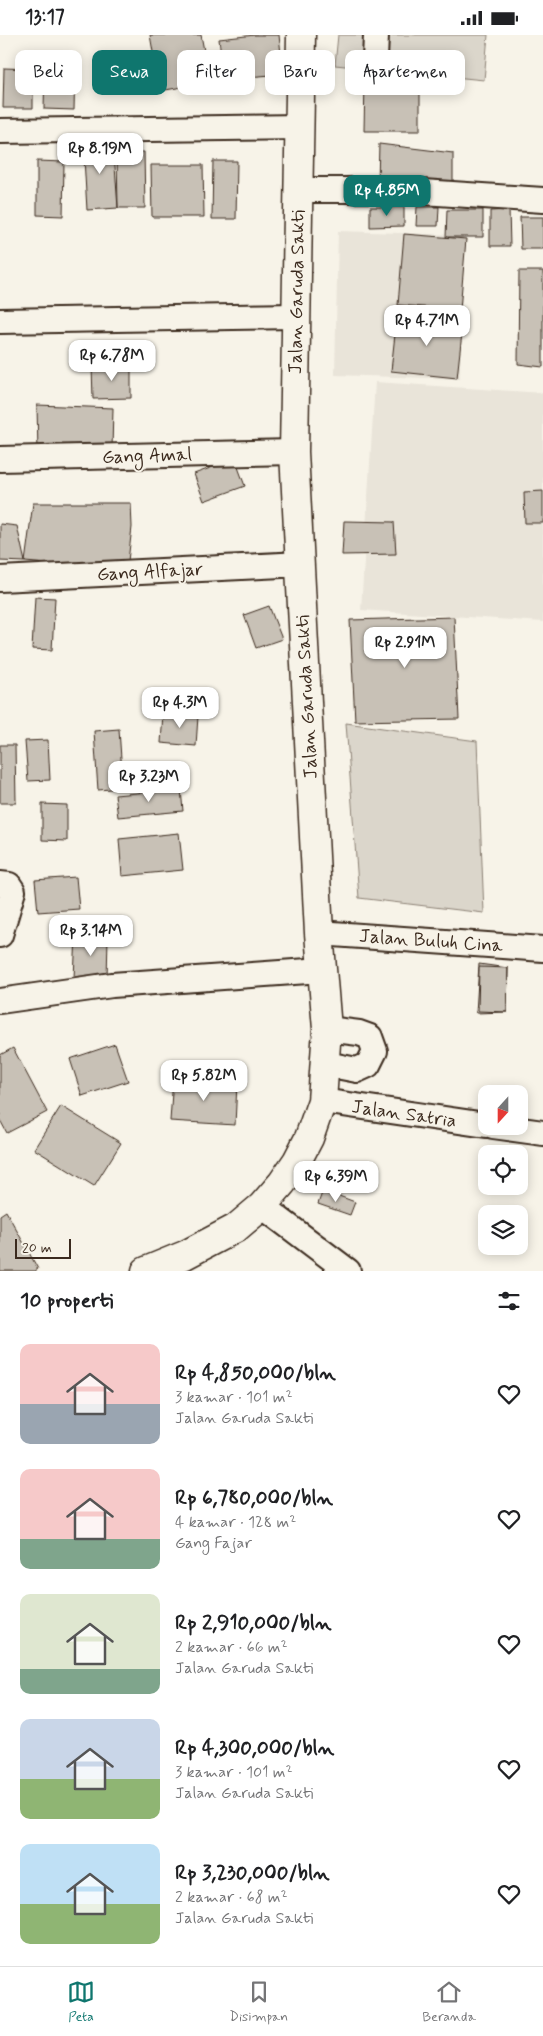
<!DOCTYPE html>
<html lang="id">
<head>
<meta charset="utf-8">
<style>
  body { margin:0; font-family:Mynerve,sans-serif; background:#f2f2f2; color:#202124; height:100vh; display:flex; flex-direction:column; font-size:19px; white-space:nowrap }
  * { box-sizing:border-box; margin:0 }
  p { font-size:16px; color:#757577 }
  .icon { flex:none; width:28px; height:28px; fill:none; stroke:currentColor; stroke-width:2; stroke-linecap:round; stroke-linejoin:round }
  .map { position:relative; height:1236px; overflow:hidden }
  .panel { display:flex; flex-direction:column; background:#fff; flex:1 }
  .panel>* { flex:none }
  .hud { position:absolute; left:15px; top:15px; width:514px; height:45px; display:flex; gap:10px }
  .needle { width:32px; rotate:201deg }
  .controls { position:absolute; left:478px; top:1050px; display:grid; gap:10px }
  .controls a { display:grid; place-items:center; width:50px; height:50px; border-radius:10px; background:#fff; box-shadow:0 2px 12px #0003; font-size:25px }
  .scale { position:absolute; left:15px; bottom:12px; width:56px; box-sizing:border-box; padding-left:5px; border:2px solid #3b2a1e; border-top:0; font-size:14px; line-height:18px; white-space:nowrap; color:#3b2a1e; -webkit-text-stroke:4px #f7f3e8; paint-order:stroke }
  .price { position:absolute; translate:-50% -42px; padding:0 11px; border-radius:10px; background:#fff; color:#222; font-size:16px; line-height:32px; filter:drop-shadow(0 1px 2px #0008) }
  .price::after { content:''; position:absolute; left:50%; top:30px; width:15px; height:11px; margin-left:-8px; background:inherit; clip-path:polygon(0 0,100% 0,50% 100%) }
  .price.active { background:#0f766e; color:#fff }
  ul { padding:0; list-style:none }
  li { display:flex; align-items:center; gap:15px; height:125px; padding:0 20px }
  li span { display:grid; place-items:center; flex:none; width:140px; height:100px; border-radius:10px; color:#555 }
  li>.icon { margin-inline-start:auto }
  span .icon { width:60px; height:60px; fill:#fffc; stroke-width:1 }
  li b { font-size:21px }
  h2 { display:flex; justify-content:space-between; align-items:center; height:60px; padding:0 20px; font-size:21px }
  .pill { padding:0 18px; border-radius:10px; background:#fff; box-shadow:0 2px 12px #0003; font-size:18px; line-height:45px }
  .pill.active { background:#0f766e; color:#fff }
  .status { display:flex; justify-content:space-between; align-items:center; height:35px; padding:0 25px; background:#fff; direction:ltr }
  .status svg { height:14px; fill:currentColor }
  .dock { display:flex; justify-content:space-around; align-items:center; height:70px; border-top:1px solid #e0e0e0; background:#fff; font-size:14px; color:#757577 }
  .dock a { display:grid; justify-items:center; gap:2px }
  .dock .active { color:#0f766e }
  .map>svg:first-child { display:block }
</style>
</head>
<body>
<div class="status"><b>13:17</b><svg viewBox="0 0 49 12"><path d="M0 12V9h3v3zM5 12V6h3v6zM10 12V3h3v9zM15 12V0h3v12zM26 1h20v11H26zM47 4h2v5h-2z"/></svg></div>
<div class="map">
<svg width="543" height="1236" viewBox="0 0 543 1236">
  <rect width="100%" height="100%" fill="#f7f3e8"/>
  <filter id="ink" filterUnits="userSpaceOnUse"><feTurbulence type="fractalNoise" baseFrequency=".02" numOctaves="2"/><feDisplacementMap in="SourceGraphic" scale="10" xChannelSelector="R" yChannelSelector="G"/><feConvolveMatrix kernelMatrix="1 2 1 2 8 2 1 2 1" color-interpolation-filters="sRGB"/></filter>
  <g filter="url(#ink)">
    <path fill="#e9e4d9" d="M338,196L463,200L460,344L335,340Z
      M375,347L543,358V587L361,575Z"/>
    <path fill="#dbd6cb" stroke="#8b8074" d="M338,0H488L484,45L335,30Z
      M346,688L477,706L484,878L359,863Z"/>
    <path fill="#c8c1b6" stroke="#3b2a1e" d="M150,0H201L210,47L160,56Z
      M255,0H279L283,39L224,44L219,4Z
      M45,31L75,32L74,75L44,74Z
      M4,33L33,34V73H3Z
      M365,45H420V96H364Z
      M113,104L118,173L87,175L83,106Z
      M379,109L453,118V155L378,147Z
      M117,117H144L145,173H118Z
      M37,126L64,127L63,181L37,180Z
      M213,126H237L236,184H212Z
      M151,130H203L204,182H152Z
      M370,172H404V191L370,192Z
      M417,172H439L438,191H416Z
      M447,175H483V202H446Z
      M509,175L510,211H490V176Z
      M520,182H543V214H521Z
      M404,199L466,204L460,275L398,270Z
      M519,236H543V332L518,329Z
      M397,281L463,289L457,343L391,336Z
      M92,306H102L103,330L92,331Z
      M131,330V363L93,364L92,331Z
      M37,370L113,373L112,414L38,418Z
      M235,424L245,451L204,466L194,439Z
      M543,456V488H525L524,457Z
      M33,468H131L132,492L128,526L84,532L25,527Z
      M344,486L394,487L396,519L342,520Z
      M0,489L17,491L25,527L0,526Z
      M35,562L55,563L52,615L32,614Z
      M269,571L282,604L256,613L244,580Z
      M454,582L459,684L355,686L350,585Z
      M163,678L198,681L196,711L161,708Z
      M119,694L123,753L98,755L94,696Z
      M48,705L50,745L28,746L25,706Z
      M0,710H15L16,768H0Z
      M181,754L183,776L118,782L115,760Z
      M42,769L67,770V806L42,805Z
      M179,798L183,835L122,841L119,804Z
      M76,842L79,874L38,877L35,845Z
      M76,900L108,902L107,944L74,943Z
      M479,929L508,933L507,977L476,978Z
      M479,932L508,933L507,977L478,976Z
      M115,1009L128,1046L82,1061L70,1024Z
      M13,1013L47,1077L7,1098L0,1085V1020Z
      M173,1043L237,1048L235,1090L170,1086Z
      M61,1071L121,1108L94,1151L34,1114Z
      M323,1155L355,1167L350,1180L318,1169Z
      M6,1176L38,1234L35,1236H0V1180Z"/>
    <g fill="none" stroke-linecap="round" stroke-linejoin="round">
      <defs>
        <path id="minor" d="M375,25L376,0
          M0,96L300,92
          M298,155H393L543,165
          M0,286L295,281
          M0,424L294,417
          M0,544L301,529
          M0,849L9,850L13,856L0,900
          M319,898L543,914
          M0,966L112,950L322,935
          M326,1029L357,1035L368,1030L375,1016L370,1002L359,998L327,994
          M322,1066L486,1090
          M493,1091L543,1098
          M262,1171L348,1236"/>
        <path id="highway" d="M146,1236L185,1220L236,1193L262,1171L282,1148L297,1126L309,1103L322,1066L327,994L319,898L294,417L301,0"/>
      </defs>
      <use href="#minor" stroke="#3b2a1e" stroke-width="28"/>
      <use href="#highway" stroke="#3b2a1e" stroke-width="31"/>
      <use href="#minor" stroke="#f7f3e8" stroke-width="24"/>
      <use href="#highway" stroke="#f7f3e8" stroke-width="28"/>
    </g>
  </g>
  <g text-anchor="middle" dominant-baseline="central" stroke-width="4" stroke-linejoin="round" paint-order="stroke">
    <g font-size="19" fill="#3b2a1e" stroke="#f7f3e8">
      <text transform="translate(297 257) rotate(-89)">Jalan Garuda Sakti</text>
      <text transform="translate(147 421) rotate(-2)">Gang Amal</text>
      <text transform="translate(150 537) rotate(-3)">Gang Alfajar</text>
      <text transform="translate(307 662) rotate(-93)">Jalan Garuda Sakti</text>
      <text transform="translate(431 906) rotate(4)">Jalan Buluh Cina</text>
      <text transform="translate(404 1079) rotate(8)">Jalan Satria</text>
    </g>
  </g>
</svg>
<div class="controls">
<a><svg class="needle" viewBox="-14 -14 28 28"><path d="M0-13l5 13h-10z" fill="#e53935"/><path d="M0 13l5-13h-10z" fill="#757577"/></svg></a>
<a><svg class="icon" aria-label="locate" viewBox="0 0 24 24"><circle cx="12" cy="12" r="6"/><path d="M12 2v4M12 18v4M2 12h4M18 12h4"/></svg></a>
<a><svg class="icon" aria-label="layers" viewBox="0 0 24 24"><path d="M12 4l9 5-9 5-9-5zM3 14l9 5 9-5"/></svg></a>
</div>
<div class="scale">20 m</div>
<b class="price" style="left:100px;top:140px">Rp 8.19M</b>
<b class="price active" style="left:387px;top:182px">Rp 4.85M</b>
<b class="price" style="left:427px;top:312px">Rp 4.71M</b>
<b class="price" style="left:112px;top:347px">Rp 6.78M</b>
<b class="price" style="left:405px;top:634px">Rp 2.91M</b>
<b class="price" style="left:180px;top:694px">Rp 4.3M</b>
<b class="price" style="left:149px;top:768px">Rp 3.23M</b>
<b class="price" style="left:91px;top:922px">Rp 3.14M</b>
<b class="price" style="left:204px;top:1067px">Rp 5.82M</b>
<b class="price" style="left:336px;top:1168px">Rp 6.39M</b>
<div class="hud">
<a class="pill">Beli</a>
<a class="pill active">Sewa</a>
<a class="pill">Filter</a>
<a class="pill">Baru</a>
<a class="pill">Apartemen</a>
</div>
</div>
<section class="panel">
<h2>10 properti<svg class="icon" aria-label="filters" viewBox="0 0 24 24"><path d="M4 7h16M4 17h16"/><circle cx="9" cy="7" r="2"/><circle cx="15" cy="17" r="2"/></svg></h2>
<ul>
<li><span style="background:linear-gradient(#f6c9c9 60%,#9aa5b1 0)"><svg class="icon" aria-label="home" viewBox="0 0 24 24"><path d="M3 11l9-7 9 7M6 9v11h12V9"/></svg></span><div><b>Rp 4,850,000/bln</b><p>3 kamar · 101 m²</p><p>Jalan Garuda Sakti</p></div><svg class="icon" aria-label="heart" viewBox="0 0 24 24"><path d="M12 20l-8-8c-3-5 5-10 8-4 3-6 11-1 8 4z"/></svg></li>
<li><span style="background:linear-gradient(#f6c9c9 70%,#7fa58c 0)"><svg class="icon" aria-label="home" viewBox="0 0 24 24"><path d="M3 11l9-7 9 7M6 9v11h12V9"/></svg></span><div><b>Rp 6,780,000/bln</b><p>4 kamar · 128 m²</p><p>Gang Fajar</p></div><svg class="icon" aria-label="heart" viewBox="0 0 24 24"><path d="M12 20l-8-8c-3-5 5-10 8-4 3-6 11-1 8 4z"/></svg></li>
<li><span style="background:linear-gradient(#dfe7d0 75%,#7fa58c 0)"><svg class="icon" aria-label="home" viewBox="0 0 24 24"><path d="M3 11l9-7 9 7M6 9v11h12V9"/></svg></span><div><b>Rp 2,910,000/bln</b><p>2 kamar · 66 m²</p><p>Jalan Garuda Sakti</p></div><svg class="icon" aria-label="heart" viewBox="0 0 24 24"><path d="M12 20l-8-8c-3-5 5-10 8-4 3-6 11-1 8 4z"/></svg></li>
<li><span style="background:linear-gradient(#c9d6e8 60%,#8fb573 0)"><svg class="icon" aria-label="home" viewBox="0 0 24 24"><path d="M3 11l9-7 9 7M6 9v11h12V9"/></svg></span><div><b>Rp 4,300,000/bln</b><p>3 kamar · 101 m²</p><p>Jalan Garuda Sakti</p></div><svg class="icon" aria-label="heart" viewBox="0 0 24 24"><path d="M12 20l-8-8c-3-5 5-10 8-4 3-6 11-1 8 4z"/></svg></li>
<li><span style="background:linear-gradient(#bfe0f5 60%,#8fb573 0)"><svg class="icon" aria-label="home" viewBox="0 0 24 24"><path d="M3 11l9-7 9 7M6 9v11h12V9"/></svg></span><div><b>Rp 3,230,000/bln</b><p>2 kamar · 68 m²</p><p>Jalan Garuda Sakti</p></div><svg class="icon" aria-label="heart" viewBox="0 0 24 24"><path d="M12 20l-8-8c-3-5 5-10 8-4 3-6 11-1 8 4z"/></svg></li>
</ul>
</section>
<nav class="dock">
<a class="active"><svg class="icon" aria-label="map" viewBox="0 0 24 24"><path d="M3 6l6-2 6 2 6-2v14l-6 2-6-2-6 2zM9 4v14M15 6v14"/></svg>Peta</a>
<a><svg class="icon" aria-label="saved" viewBox="0 0 24 24"><path d="M7 4h10v16l-5-4-5 4z"/></svg>Disimpan</a>
<a><svg class="icon" aria-label="home" viewBox="0 0 24 24"><path d="M3 11l9-7 9 7M6 9v11h12V9"/></svg>Beranda</a>
</nav>
</body>
</html>
